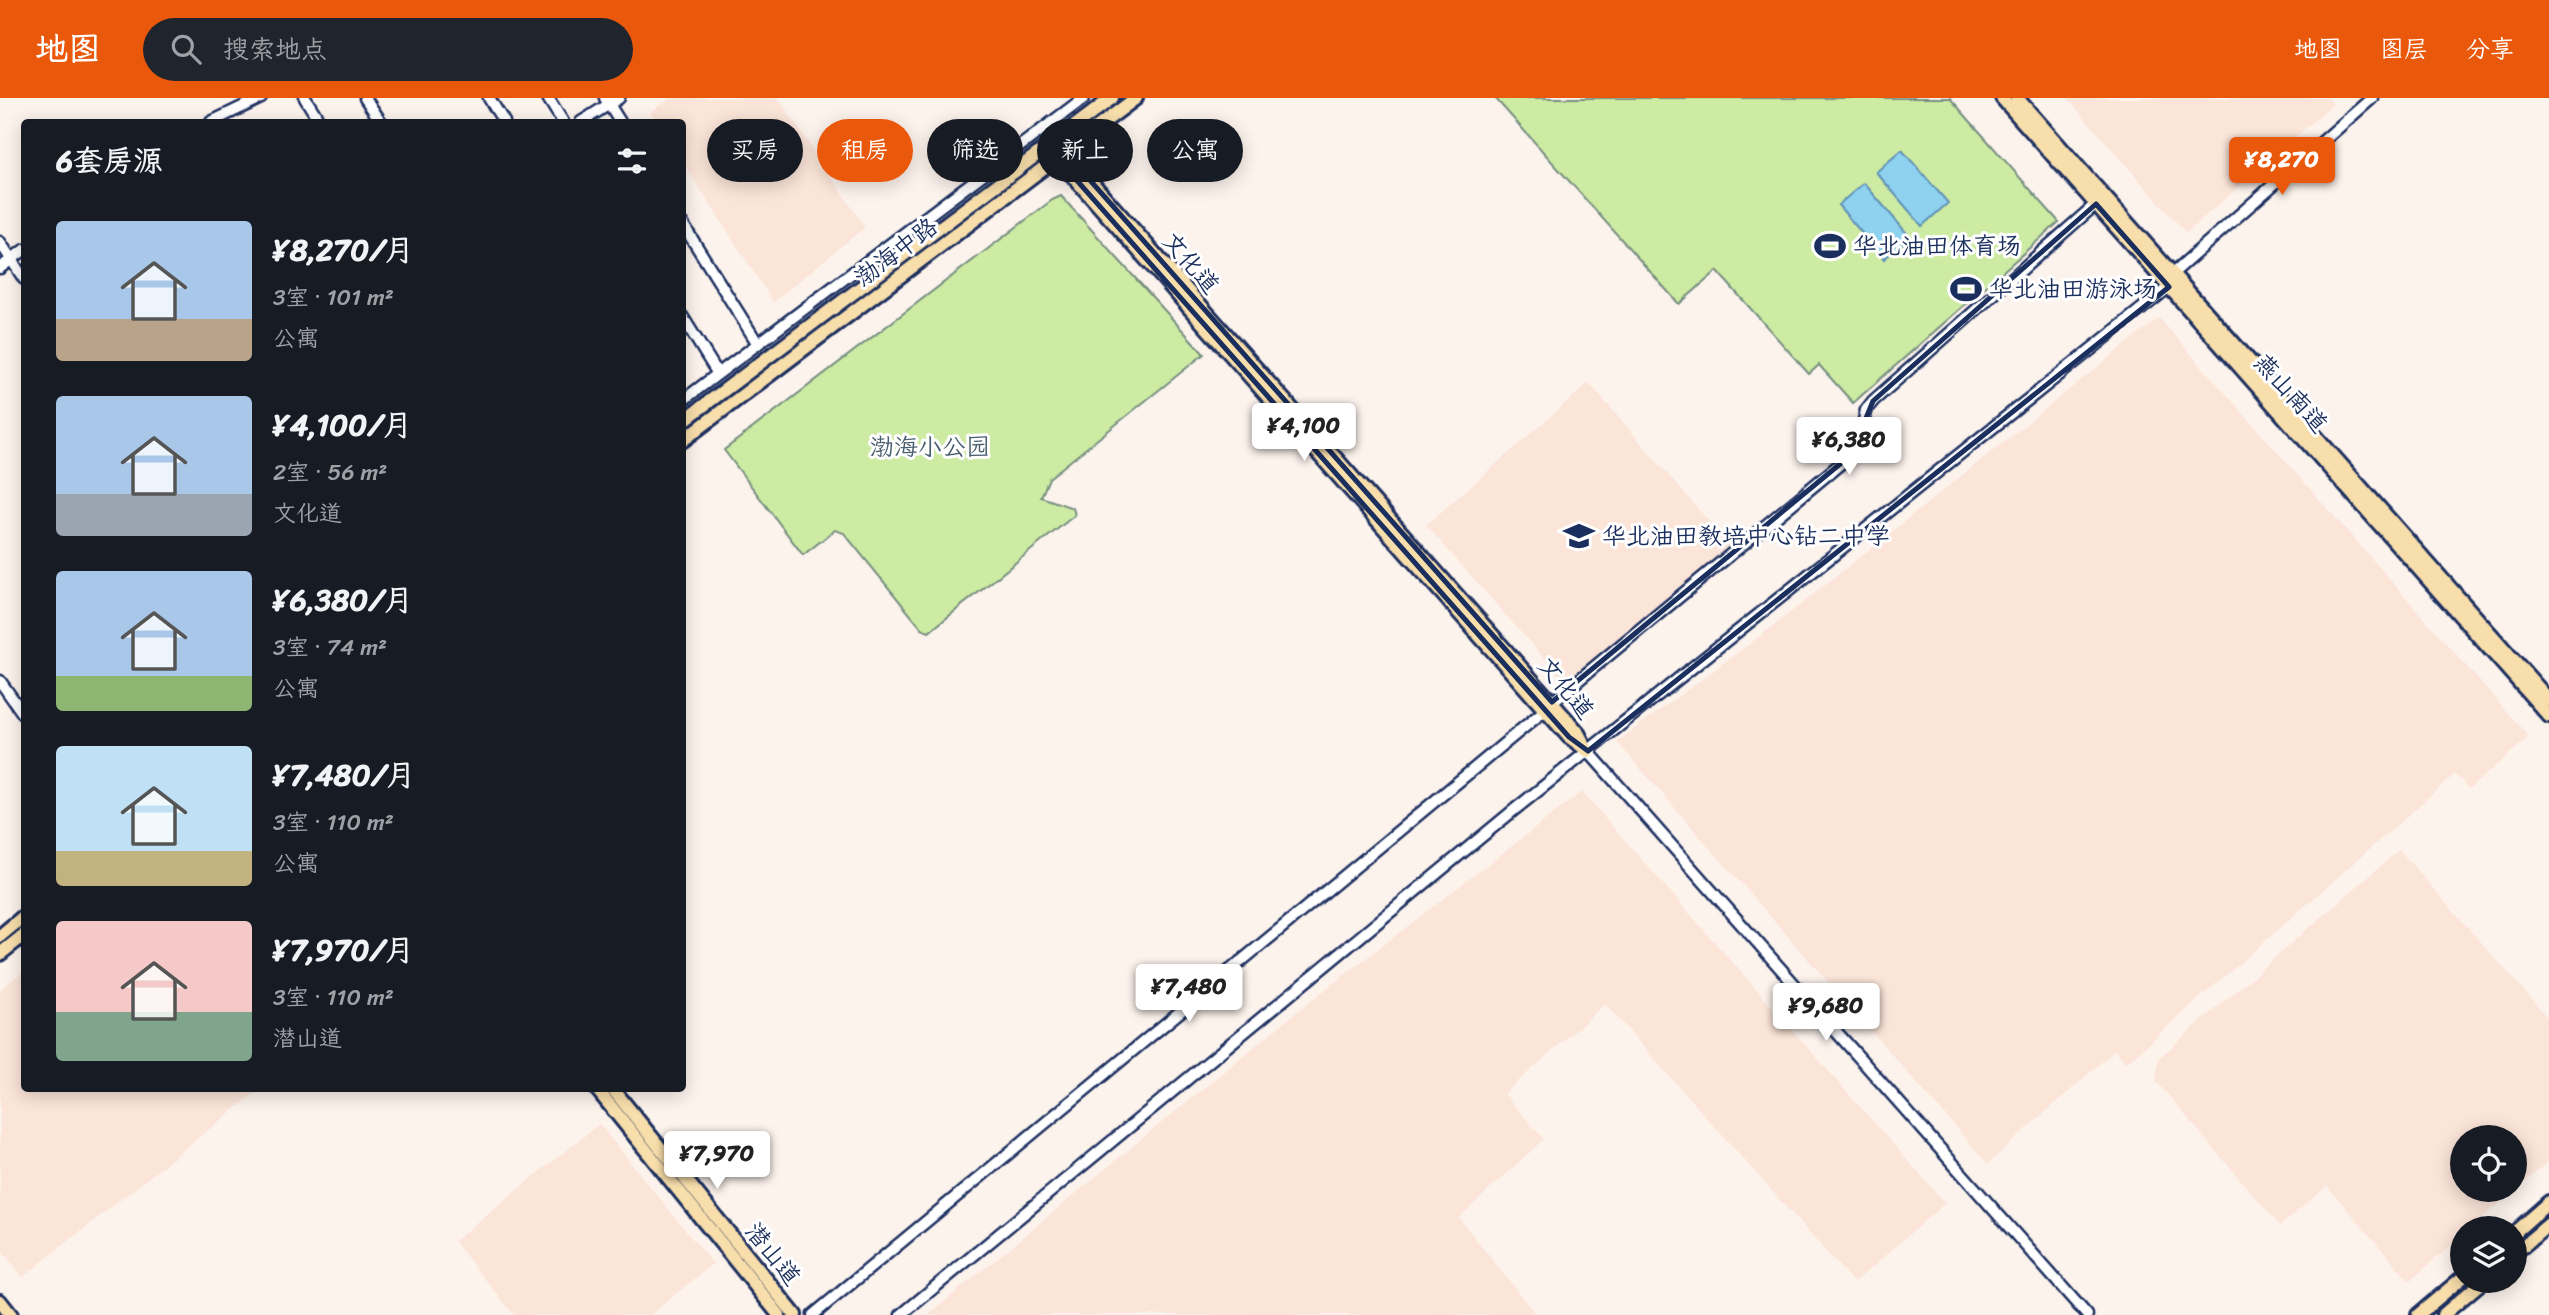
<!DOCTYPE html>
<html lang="zh">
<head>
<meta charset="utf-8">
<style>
  body { margin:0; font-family:Sriracha,"LXGW WenKai TC",sans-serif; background:#20242c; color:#f1f3f6; height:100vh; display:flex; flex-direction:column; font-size:26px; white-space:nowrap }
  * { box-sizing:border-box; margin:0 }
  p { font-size:23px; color:#9ea1a6 }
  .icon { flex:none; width:38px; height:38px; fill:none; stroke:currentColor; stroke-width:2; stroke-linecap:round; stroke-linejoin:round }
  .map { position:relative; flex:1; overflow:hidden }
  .drawer { position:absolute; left:21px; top:21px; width:665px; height:973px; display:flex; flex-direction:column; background:#171b24; border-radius:7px; box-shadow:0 4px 18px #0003 }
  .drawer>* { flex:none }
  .top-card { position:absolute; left:707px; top:21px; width:665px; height:63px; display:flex; gap:14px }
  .controls { position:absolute; left:2450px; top:1027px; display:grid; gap:14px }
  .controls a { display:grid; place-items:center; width:77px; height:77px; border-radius:50%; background:#171b24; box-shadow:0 4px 18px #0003; font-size:35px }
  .price { position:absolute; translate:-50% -60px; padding:0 16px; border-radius:7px; background:#fff; color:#222; font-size:23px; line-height:46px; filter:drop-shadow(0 2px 4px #0008) }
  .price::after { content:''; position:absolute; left:50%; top:42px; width:21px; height:16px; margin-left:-10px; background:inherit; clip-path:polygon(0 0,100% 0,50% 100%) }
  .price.on { background:#ea580c; color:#fff }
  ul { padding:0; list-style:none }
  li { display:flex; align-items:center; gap:21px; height:175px; padding:0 35px }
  li span { display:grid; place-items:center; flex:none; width:196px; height:140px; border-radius:7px; color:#555 }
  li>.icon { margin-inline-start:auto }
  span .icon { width:84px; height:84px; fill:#fffc; stroke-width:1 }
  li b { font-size:30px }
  h2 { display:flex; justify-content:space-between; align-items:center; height:84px; padding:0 35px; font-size:30px }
  .tag { padding:0 24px; border-radius:32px; background:#171b24; box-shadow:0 4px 18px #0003; font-size:24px; line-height:63px }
  .tag.on { background:#ea580c; color:#fff }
  header { display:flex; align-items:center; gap:42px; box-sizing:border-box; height:98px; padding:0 35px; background:#ea580c; color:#fff }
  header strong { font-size:33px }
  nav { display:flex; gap:38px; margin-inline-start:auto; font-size:24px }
  .search { width:490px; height:63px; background:#20242c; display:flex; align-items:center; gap:18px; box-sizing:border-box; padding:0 24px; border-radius:38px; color:#9ea1a6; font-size:26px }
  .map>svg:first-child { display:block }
</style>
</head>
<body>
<header>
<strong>地图</strong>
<div class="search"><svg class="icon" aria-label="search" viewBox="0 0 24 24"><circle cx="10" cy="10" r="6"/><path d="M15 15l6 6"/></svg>搜索地点</div>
<nav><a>地图</a><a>图层</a><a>分享</a></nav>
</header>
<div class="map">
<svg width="2549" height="1217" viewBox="0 0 2549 1217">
  <rect width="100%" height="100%" fill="#fdf3ed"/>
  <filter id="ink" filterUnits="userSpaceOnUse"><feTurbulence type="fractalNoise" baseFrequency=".0143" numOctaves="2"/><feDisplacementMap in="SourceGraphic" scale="14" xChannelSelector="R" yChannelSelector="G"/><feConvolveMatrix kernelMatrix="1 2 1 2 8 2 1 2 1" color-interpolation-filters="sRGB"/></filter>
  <g filter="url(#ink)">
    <path fill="#fbe4d8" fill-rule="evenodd" d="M671,0H778L865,129L773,204L683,64L682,24H657L650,14Z
      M2067,0H2328L2333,6L2186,135Z
      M2159,220L2529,639L2469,691L2455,676L2126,965L2115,952L1988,1066L1617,644L1775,527Z
      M1589,285L1731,449L1566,585L1426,427Z
      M1582,694L1945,1105L1854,1185L1605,906L1504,996L1544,1041L1459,1120L1536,1217H928L1299,912Z
      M2399,752L2549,921V1063L2471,1130H2462V1138L2410,1183L2327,1088L2280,1128L2156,983L2159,960ZM2462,1040H2515V1092H2462Z
      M24,873V990L260,991L23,1179L0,1150V891Z
      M599,1026L713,1166L650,1217H514L454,1143Z"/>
    <path fill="#cdeba2" stroke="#748d80" stroke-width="2" d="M1495,0H1950L2059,124L1853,305L1819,267L1809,276L1717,173L1679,206Z
      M1061,98L1204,256L1049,380L1041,399L1073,410L1075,417L929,534L922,531L844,435L835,432L803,457L724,352L1052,102Z"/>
    <path fill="#8ed2f0" stroke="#6091b6" stroke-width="2" d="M1902,52L1948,105L1922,128L1876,74Z
      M1864,85L1910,139L1884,161L1838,107Z"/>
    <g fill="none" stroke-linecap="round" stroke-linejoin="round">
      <defs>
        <path id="minor" d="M305,0L320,24
          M365,0L381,24
          M489,0L504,24
          M548,0L563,24
          M605,0L620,24
          M211,24L261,0
          M581,24L619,0
          M682,125L758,246
          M0,144L24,181
          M0,170L24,152
          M2172,176L2372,0
          M682,218L718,276
          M682,303L1084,0
          M0,583L24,617
          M1552,604L1851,357L1860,343L1866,312L1873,303L2096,106
          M1588,653L2087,1217
          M813,1217L1545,612
          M901,1217L1514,712L2169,189"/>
        <path id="major" d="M2002,0L2549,618
          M2017,0L2549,602
          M1055,43L1577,633L1586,650
          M1047,49L1569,639L1588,653
          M682,324L1112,0
          M682,343L1136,0
          M0,838L24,818
          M0,856L24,837
          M596,990L779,1217
          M612,990L795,1217
          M2515,1134L2549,1104
          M2515,1155L2549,1126
          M0,1203L11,1217
          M2418,1217L2462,1180
          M2443,1217L2483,1183"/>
      </defs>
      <use href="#minor" stroke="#1b2f5e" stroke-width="15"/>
      <use href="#major" stroke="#1b2f5e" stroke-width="18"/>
      <use href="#minor" stroke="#fff" stroke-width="10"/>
      <use href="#major" stroke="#f8deab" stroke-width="12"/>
    </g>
  </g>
  <path fill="none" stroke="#1b2f5e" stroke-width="5" stroke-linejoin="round" d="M1065,54L1552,604L1851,357L1873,303L2096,106L2169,189L1588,653L1569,639L1057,60Z"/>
  <defs>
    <symbol id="stadium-bare" viewBox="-9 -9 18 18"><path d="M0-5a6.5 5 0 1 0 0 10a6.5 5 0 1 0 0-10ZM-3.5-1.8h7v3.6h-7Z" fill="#1b2f5e" stroke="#fff" stroke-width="2.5" paint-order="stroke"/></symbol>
    <symbol id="school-bare" viewBox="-9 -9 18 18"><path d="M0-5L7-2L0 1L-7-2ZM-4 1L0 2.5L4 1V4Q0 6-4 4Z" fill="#1b2f5e" stroke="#fff" stroke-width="2.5" paint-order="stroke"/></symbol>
  </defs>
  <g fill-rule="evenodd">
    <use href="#stadium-bare" x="1808" y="126" width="44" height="44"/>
    <use href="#stadium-bare" x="1944" y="169" width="44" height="44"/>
    <use href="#school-bare" x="1557" y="416" width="44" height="44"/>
  </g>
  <g text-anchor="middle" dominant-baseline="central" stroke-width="6" stroke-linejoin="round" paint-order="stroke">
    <g font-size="24" fill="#1b2f5e" stroke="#fff" text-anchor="start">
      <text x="1853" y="148">华北油田体育场</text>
      <text x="1989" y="191">华北油田游泳场</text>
      <text x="1602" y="438">华北油田教培中心钻二中学</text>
    </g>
    <g font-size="24" fill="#1b2f5e" stroke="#fff">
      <text transform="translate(896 154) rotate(-37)">渤海中路</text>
      <text transform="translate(1191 165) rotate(49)">文化道</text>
      <text transform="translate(2291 295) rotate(48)">燕山南道</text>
      <text transform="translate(1566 590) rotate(50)">文化道</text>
      <text transform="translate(773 1156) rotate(51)">潜山道</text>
    </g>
    <g font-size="24" fill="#485e6f" stroke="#fff">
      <text x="930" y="349">渤海小公园</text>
    </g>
  </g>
</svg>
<div class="controls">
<a><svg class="icon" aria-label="locate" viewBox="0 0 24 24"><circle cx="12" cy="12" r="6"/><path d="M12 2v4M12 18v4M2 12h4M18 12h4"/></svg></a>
<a><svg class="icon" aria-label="layers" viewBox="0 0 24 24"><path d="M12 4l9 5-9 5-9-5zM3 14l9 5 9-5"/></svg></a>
</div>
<b class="price on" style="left:2282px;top:99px">¥8,270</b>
<b class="price" style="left:1304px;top:365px">¥4,100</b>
<b class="price" style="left:1849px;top:379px">¥6,380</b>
<b class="price" style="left:1189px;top:926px">¥7,480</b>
<b class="price" style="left:1826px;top:945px">¥9,680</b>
<b class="price" style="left:717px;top:1093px">¥7,970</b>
<div class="top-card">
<a class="tag">买房</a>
<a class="tag on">租房</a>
<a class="tag">筛选</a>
<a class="tag">新上</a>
<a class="tag">公寓</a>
</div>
<section class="drawer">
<h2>6套房源<svg class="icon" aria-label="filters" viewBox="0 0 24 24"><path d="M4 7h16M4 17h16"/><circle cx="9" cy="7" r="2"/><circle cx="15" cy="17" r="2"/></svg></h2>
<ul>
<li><span style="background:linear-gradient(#a9c7e8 70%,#b9a48a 0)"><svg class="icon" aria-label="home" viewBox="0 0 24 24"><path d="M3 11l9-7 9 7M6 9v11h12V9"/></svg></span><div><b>¥8,270/月</b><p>3室 · 101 m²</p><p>公寓</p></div></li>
<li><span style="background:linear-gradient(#a9c7e8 70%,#9aa5b1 0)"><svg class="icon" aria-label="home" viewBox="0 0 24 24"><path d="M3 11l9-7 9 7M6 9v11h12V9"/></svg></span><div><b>¥4,100/月</b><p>2室 · 56 m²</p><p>文化道</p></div></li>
<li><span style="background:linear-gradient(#a9c7e8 75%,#8fb573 0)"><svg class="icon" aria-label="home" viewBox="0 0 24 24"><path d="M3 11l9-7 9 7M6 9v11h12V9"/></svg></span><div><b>¥6,380/月</b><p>3室 · 74 m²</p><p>公寓</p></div></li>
<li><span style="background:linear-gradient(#bfe0f5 75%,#c2b280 0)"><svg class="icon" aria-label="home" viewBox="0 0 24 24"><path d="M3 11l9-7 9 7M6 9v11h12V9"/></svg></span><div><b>¥7,480/月</b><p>3室 · 110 m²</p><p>公寓</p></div></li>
<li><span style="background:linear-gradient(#f6c9c9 65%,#7fa58c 0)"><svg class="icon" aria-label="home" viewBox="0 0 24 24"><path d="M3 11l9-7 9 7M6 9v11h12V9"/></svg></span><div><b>¥7,970/月</b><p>3室 · 110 m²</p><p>潜山道</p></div></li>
</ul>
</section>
</div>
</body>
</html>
